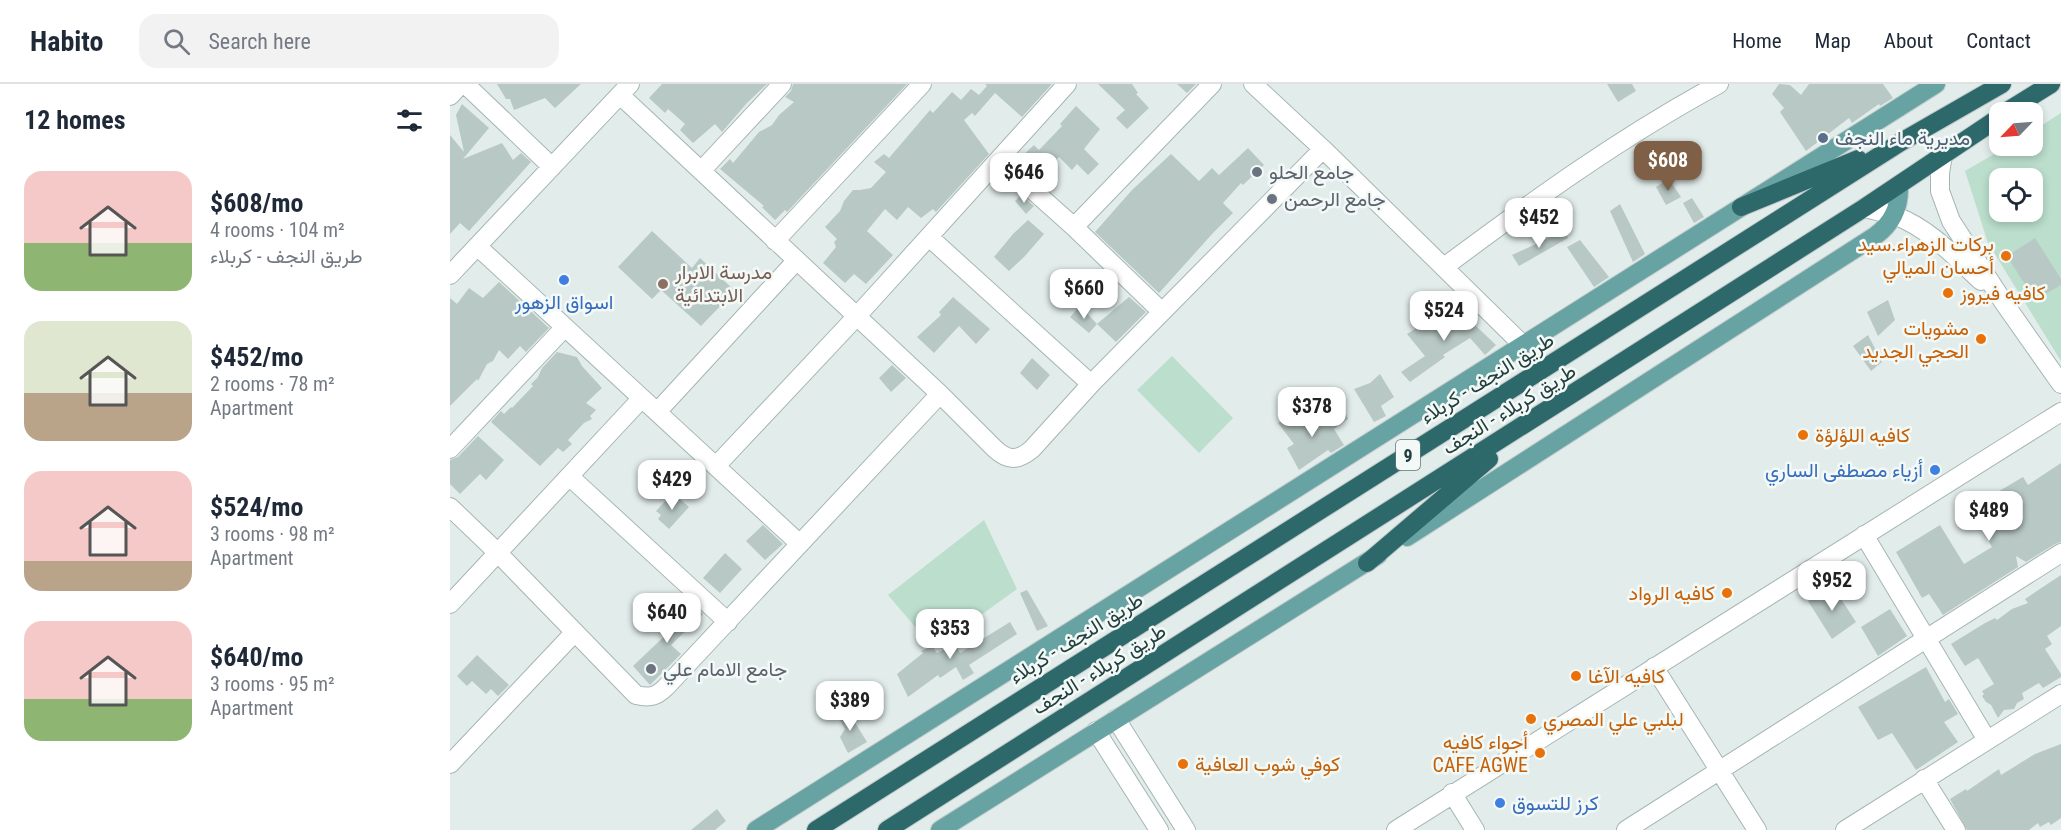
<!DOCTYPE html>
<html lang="en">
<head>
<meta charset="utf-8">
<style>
  body { margin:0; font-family:"Roboto Condensed",Vazirmatn,sans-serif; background:#f2f2f3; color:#1f2937; height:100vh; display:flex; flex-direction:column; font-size:22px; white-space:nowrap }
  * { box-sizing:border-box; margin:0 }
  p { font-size:20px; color:#747a83 }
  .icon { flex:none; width:33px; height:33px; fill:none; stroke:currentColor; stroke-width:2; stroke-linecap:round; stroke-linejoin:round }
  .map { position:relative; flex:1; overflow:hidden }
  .drawer { display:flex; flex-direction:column; background:#fff; width:450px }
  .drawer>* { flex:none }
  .needle { width:39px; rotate:245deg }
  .tools { position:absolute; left:1539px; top:18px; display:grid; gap:12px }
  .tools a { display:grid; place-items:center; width:54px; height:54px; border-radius:12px; background:#fff; box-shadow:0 3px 9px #0003; font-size:30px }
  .price { position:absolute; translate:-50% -51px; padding:0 14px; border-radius:12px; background:#fff; color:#222; font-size:20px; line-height:39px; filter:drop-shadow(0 2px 3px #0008) }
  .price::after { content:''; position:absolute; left:50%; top:36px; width:18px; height:14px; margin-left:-9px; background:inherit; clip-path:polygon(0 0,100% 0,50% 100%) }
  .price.selected { background:#7f6046; color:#fff }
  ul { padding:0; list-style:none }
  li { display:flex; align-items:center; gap:18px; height:150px; padding:0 24px }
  li span { display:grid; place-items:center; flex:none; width:168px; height:120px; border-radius:18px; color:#555 }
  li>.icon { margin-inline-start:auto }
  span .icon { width:72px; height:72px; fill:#fffc; stroke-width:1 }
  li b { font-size:26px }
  h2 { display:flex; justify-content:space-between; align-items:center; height:72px; padding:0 24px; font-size:26px }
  header { display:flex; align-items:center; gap:36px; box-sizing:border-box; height:84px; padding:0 30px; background:#fff; border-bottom:2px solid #e0e1e3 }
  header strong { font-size:28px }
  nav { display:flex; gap:33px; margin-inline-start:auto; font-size:21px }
  .search { width:420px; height:54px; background:#f2f2f3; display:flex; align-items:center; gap:15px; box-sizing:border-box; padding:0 21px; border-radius:18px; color:#747a83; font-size:22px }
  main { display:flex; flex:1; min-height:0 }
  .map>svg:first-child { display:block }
</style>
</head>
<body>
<header>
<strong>Habito</strong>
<div class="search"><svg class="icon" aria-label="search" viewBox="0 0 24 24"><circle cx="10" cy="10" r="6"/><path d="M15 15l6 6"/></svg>Search here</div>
<nav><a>Home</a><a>Map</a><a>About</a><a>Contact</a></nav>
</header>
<main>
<section class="drawer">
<h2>12 homes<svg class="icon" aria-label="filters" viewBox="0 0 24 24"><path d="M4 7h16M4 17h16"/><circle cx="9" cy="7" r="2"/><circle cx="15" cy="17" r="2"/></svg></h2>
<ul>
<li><span style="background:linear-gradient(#f6c9c9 60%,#8fb573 0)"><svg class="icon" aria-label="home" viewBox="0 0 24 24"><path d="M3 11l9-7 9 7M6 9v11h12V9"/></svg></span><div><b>$608/mo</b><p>4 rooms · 104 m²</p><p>طريق النجف - کربلاء</p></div></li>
<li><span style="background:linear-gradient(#dfe7d0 60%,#b9a48a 0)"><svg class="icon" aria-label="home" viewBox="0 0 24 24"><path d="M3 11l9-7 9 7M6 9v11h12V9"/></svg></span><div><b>$452/mo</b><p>2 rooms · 78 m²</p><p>Apartment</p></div></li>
<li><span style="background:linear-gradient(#f6c9c9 75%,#b9a48a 0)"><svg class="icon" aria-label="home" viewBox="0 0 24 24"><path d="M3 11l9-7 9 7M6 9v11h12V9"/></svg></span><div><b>$524/mo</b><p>3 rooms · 98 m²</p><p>Apartment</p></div></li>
<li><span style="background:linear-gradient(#f6c9c9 65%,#8fb573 0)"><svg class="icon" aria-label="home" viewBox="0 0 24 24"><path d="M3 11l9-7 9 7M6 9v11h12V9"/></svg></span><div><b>$640/mo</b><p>3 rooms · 95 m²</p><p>Apartment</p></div></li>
</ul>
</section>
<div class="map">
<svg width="1611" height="746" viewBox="0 0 1611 746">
  <rect width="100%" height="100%" fill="#e2edeb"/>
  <path fill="#bbdecd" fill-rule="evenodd" d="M1611,29V277L1538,159L1515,87L1558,62H1582L1583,47ZM1550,94H1582V128H1550Z
    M722,272L783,334L749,369L687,306Z
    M534,436L567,505L484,565L438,511Z"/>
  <path fill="#b8c8c4" d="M47,0H131L105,24L95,14L64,26L60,15H56Z
    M212,0H317L297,19L272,48L265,40L243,59L230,46L235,40L218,25L215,29L199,14Z
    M343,0H457L337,128L335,126L325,136L312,123L314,122L270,85L280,75L283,79L309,48L322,41L329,31L344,18L335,13L341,7Z
    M535,0H602L572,33L545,9L525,32L522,29L514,36L539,70L486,128L483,125L471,134L458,123L447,136L435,125L417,147L443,171L416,200L404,190L395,199L373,179L386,163L384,158L387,155L375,143L390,127L394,117L403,106H410L421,104L436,88L424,78L434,70L439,74L480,26L483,29L502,8L511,16L521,5L529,11L537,2Z
    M648,0H682L688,9L686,10L699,24L677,45L666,34L675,26Z
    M727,0H746L737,9Z
    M1157,0H1182L1186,7L1168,18Z
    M1329,0L1340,1L1351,11L1359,0H1433L1443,14L1430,22L1429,20L1402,39L1399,34L1356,67L1330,28L1334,24L1322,10Z
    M12,20L39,44L13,75L52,59L63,76L71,69L81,78L19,147L10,139L0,150V51L14,68L6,31Z
    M626,22L650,45L634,65L649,80L638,91L627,80L622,86L609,73L587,95L568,76L584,61L589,66L612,42L610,40Z
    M798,64L814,81L793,101L791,99L773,119L783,129L763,149L709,209L645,148L682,106L721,70L749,97L762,84L769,91Z
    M1219,95L1231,113L1216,121L1206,103Z
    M571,111L584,122L576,130L565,117Z
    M1242,114L1254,133L1244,139L1233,119Z
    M1170,120L1195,170L1183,178L1160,127Z
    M578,136L594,150L575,172L559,187L544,173L563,150Z
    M202,147L242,184L250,174L285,207L251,242L211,206L202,215L168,183Z
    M1114,147L1118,154L1069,182L1062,171Z
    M1585,154L1611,195V201L1585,216L1557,172Z
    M1130,156L1159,193L1144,203L1117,163Z
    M49,198L99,244L76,268L70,262L58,275L49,266L43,277L37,280L28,297L27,295L0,322V214L7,220L19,204L33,214Z
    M503,213L540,245L526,260L509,242L484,269L467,253L491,231L489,228Z
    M679,213L696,228L666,258L647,240Z
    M1438,216L1445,236L1428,252L1417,228Z
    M630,222L647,240L639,249L620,233Z
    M1008,225L1046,261L1035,271L1020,254L993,271L995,273L960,298L951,288L975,272L957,250L983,233L994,254Z
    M1418,251L1432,278L1421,287L1403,262Z
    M107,268L127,273L132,282L152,304L136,319L146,326L140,332L142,335L134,339L118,356L122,360L113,368L108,364L90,382L41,338L51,327L54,330L61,323L62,324L83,302L81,300L88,293L92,284Z
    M582,274L600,291L587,306L570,289Z
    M442,281L456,294L441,308L429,294Z
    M930,290L944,313L931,322L936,332L924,338L904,305L920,299Z
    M894,324L898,335L884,345L894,361L881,369L878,366L849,386L837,364L844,360L828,339L847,327L859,349Z
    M28,352L54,376L36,396L30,390L10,410L0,400V376L8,373Z
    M1611,379V458L1605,460L1576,478L1566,472L1568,483L1493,531L1479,510L1472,514L1446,468L1490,441L1514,480L1542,463L1519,425L1573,393L1578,401Z
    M223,409L239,423L219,445L208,435L211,431L206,427Z
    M313,441L333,460L315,476L296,457Z
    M275,469L292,485L270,509L253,494Z
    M1611,491V542L1597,552L1602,560L1595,565L1611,590V593L1593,604L1589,599L1572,609L1574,615L1567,619L1564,625L1554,626L1548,634L1541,621L1536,618L1532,612L1534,610L1532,607L1544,600L1528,574L1515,582L1501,560L1535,539L1545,534L1547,536L1562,525L1578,519L1575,515Z
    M1382,501L1406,538L1382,555L1358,517Z
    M577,506L598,542L587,547L570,509Z
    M236,517L253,530L221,561L231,570L200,601L183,582L222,545L215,538Z
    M1440,525L1457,552L1428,572L1411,543Z
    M560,538L567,550L519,581L524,589L513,596L506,583L490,594L488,591L458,613L447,590L473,569L471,567L482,562L487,569L505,560L510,569Z
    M27,571L59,601L48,612L41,605L36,610L22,597L17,602L7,592Z
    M1476,583L1495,618L1499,615L1508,630L1494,638L1508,658L1466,686L1442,649L1428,656L1408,623Z
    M396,624L417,658L398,669L390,653L395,645L386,629Z
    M1611,660V734L1601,741L1599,738L1597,739L1590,743L1588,739L1579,746H1517L1500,715L1516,705L1517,707L1549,685L1551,691L1585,670Z
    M267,725L276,737L265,746H241Z"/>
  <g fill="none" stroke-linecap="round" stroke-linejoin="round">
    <defs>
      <path id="minor" d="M15,0L102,83
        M803,0L873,65L1073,261
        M170,11L490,310L545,365C558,377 568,377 582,365L641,300L873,65
        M0,12L11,0
        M1493,71L1490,89V107L1501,137L1554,219L1611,300
        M549,76L624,143
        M251,87L332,0
        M1414,124C1424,127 1436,128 1446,132C1480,145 1505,173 1531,197
        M479,153L641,300
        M325,157L472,0
        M27,162L350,460
        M994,183C1084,116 1171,53 1269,0
        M0,191L180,0
        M712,228L624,143L762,0
        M207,328L346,177
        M0,365L115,243
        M266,382L407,232L617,0
        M119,392L278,538
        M0,423L48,469L186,611C200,614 206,613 216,603L490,310
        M1414,451L1537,656
        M0,520L192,314
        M1204,583L1307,746
        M666,635L736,746
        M646,647L709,746
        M0,680L125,548
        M1474,695L1506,746
        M1002,709L1025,746
        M946,746L1611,328
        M1176,746L1611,469
        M1395,746L1611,610"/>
      <path id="major" d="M957,453L1425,152C1443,139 1450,123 1449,101
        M306,746L1486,0
        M490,746L928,471"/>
      <path id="highway" d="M1556,28L1601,0
        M1291,123L1408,75
        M917,479L1039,375
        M366,746L1451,58L1552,0
        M437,746L1414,124L1550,33"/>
    </defs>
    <use href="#minor" stroke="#a5b5b3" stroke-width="20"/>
    <use href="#major" stroke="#c1c9c9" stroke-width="20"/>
    <use href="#highway" stroke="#c1c9c9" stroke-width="20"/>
    <use href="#minor" stroke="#fff" stroke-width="18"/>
    <use href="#major" stroke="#66a3a2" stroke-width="18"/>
    <use href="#highway" stroke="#2d696b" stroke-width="18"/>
  </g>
  <circle fill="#5c6f8a" stroke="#f3f9f7" stroke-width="2" cx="1373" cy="54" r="6"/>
  <g fill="#6b7280" stroke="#f3f9f7" stroke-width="2">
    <circle cx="807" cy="88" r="6"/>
    <circle cx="822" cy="115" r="6"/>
    <circle cx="201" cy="585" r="6"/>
  </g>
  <g fill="#e8710a" stroke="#f3f9f7" stroke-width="2">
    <circle cx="1556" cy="172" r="6"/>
    <circle cx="1498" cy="209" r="6"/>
    <circle cx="1531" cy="255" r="6"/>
    <circle cx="1353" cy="351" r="6"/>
    <circle cx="1277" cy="509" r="6"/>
    <circle cx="1126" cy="592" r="6"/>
    <circle cx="1081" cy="635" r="6"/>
    <circle cx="1090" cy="669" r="6"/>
    <circle cx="733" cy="680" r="6"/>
  </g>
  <g fill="#3f7fe0" stroke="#f3f9f7" stroke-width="2">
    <circle cx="114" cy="196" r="6"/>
    <circle cx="1485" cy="386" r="6"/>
    <circle cx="1050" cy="719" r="6"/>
  </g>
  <circle fill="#8d6e63" stroke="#f3f9f7" stroke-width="2" cx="213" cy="200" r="6"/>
  <g text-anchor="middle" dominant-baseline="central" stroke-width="5" stroke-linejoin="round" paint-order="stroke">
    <rect fill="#f3f9f7" stroke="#617675" stroke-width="1.5" x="946" y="356" width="24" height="30" rx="4.5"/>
    <g font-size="18" font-weight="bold" fill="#223e3d">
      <text x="958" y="371">9</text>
    </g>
    <g font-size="20" fill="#4e5e75" stroke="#f3f9f7" text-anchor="start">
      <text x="1385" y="54">مديرية ماء النجف</text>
    </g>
    <g font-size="20" fill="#5b616d" stroke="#f3f9f7" text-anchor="start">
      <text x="819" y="88">جامع الحلو</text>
      <text x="834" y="115">جامع الرحمن</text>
      <text x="213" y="585">جامع الامام علي</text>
    </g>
    <g font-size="20" fill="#c56008" stroke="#f3f9f7" text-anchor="start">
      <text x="1544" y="160" text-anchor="end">بركات الزهراء.سيد<tspan x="1544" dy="23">أحسان الميالي</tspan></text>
      <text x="1510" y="209">كافيه فيروز</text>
      <text x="1519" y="244" text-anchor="end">مشويات<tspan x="1519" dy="23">الحجي الجديد</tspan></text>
      <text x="1365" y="351">كافيه اللؤلؤة</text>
      <text x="1265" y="509" text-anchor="end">كافيه الرواد</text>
      <text x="1138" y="592">كافيه الآغا</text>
      <text x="1093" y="635">لبلبي علي المصري</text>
      <text x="1078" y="658" text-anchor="end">أجواء كافيه<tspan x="1078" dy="23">CAFE AGWE</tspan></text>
      <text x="745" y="680">كوفي شوب العافية</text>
    </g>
    <g font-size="20" fill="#785e54" stroke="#f3f9f7" text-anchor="start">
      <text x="225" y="188">مدرسة الابرار<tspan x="225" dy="23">الابتدائية</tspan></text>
    </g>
    <g font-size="20" fill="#366cbe" stroke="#f3f9f7">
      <text x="114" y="218">اسواق الزهور</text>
      <text x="1473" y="386" text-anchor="end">أزياء مصطفى الساري</text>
      <text x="1062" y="719" text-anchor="start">كرز للتسوق</text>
    </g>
    <g font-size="20" fill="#223e3d" stroke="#f3f9f7">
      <text transform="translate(1037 294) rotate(-32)">طريق النجف - کربلاء</text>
      <text transform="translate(1059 325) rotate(-32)">طريق کربلاء - النجف</text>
      <text transform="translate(626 554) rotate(-32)">طريق النجف - کربلاء</text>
      <text transform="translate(649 585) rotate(-32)">طريق کربلاء - النجف</text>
    </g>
  </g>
</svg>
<div class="tools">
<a><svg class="needle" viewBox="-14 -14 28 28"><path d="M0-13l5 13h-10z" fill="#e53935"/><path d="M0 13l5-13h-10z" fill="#747a83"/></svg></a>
<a><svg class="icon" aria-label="locate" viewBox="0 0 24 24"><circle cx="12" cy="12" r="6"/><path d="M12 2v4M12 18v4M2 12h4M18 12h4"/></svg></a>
</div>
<b class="price selected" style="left:1218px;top:108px">$608</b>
<b class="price" style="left:574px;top:120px">$646</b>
<b class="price" style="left:1089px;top:165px">$452</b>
<b class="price" style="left:634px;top:236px">$660</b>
<b class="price" style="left:994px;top:258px">$524</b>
<b class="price" style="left:862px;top:354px">$378</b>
<b class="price" style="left:222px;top:427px">$429</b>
<b class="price" style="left:1539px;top:458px">$489</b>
<b class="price" style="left:1382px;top:528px">$952</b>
<b class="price" style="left:217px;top:560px">$640</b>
<b class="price" style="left:500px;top:576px">$353</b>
<b class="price" style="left:400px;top:648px">$389</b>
</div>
</main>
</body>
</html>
